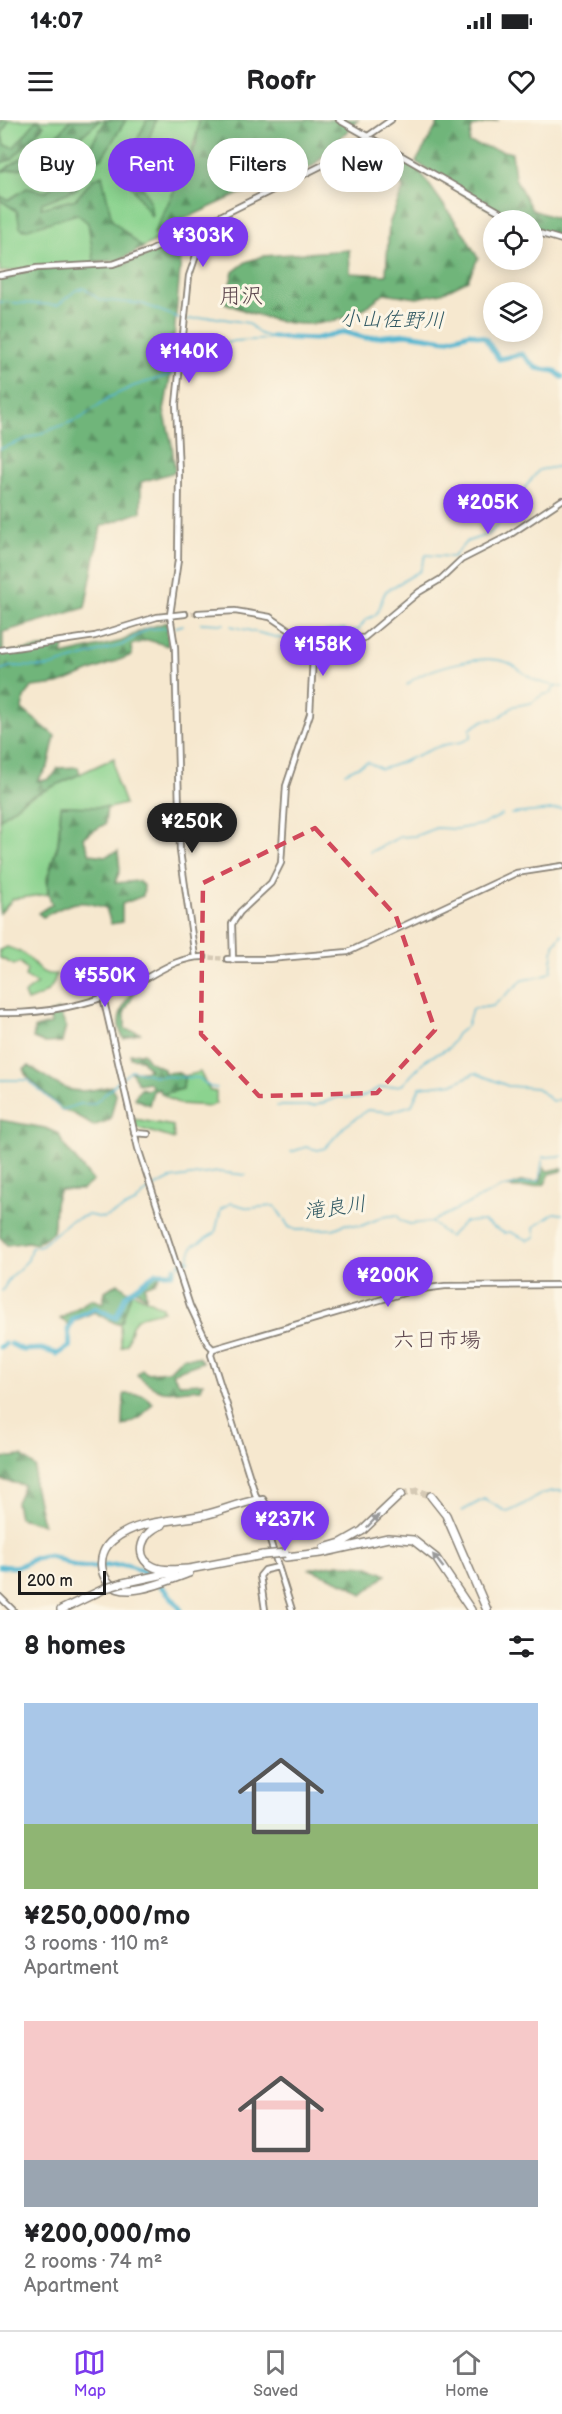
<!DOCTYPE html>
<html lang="en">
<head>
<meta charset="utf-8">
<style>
  body { margin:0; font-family:"Balsamiq Sans","Klee One",sans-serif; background:#f2f2f2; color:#202124; height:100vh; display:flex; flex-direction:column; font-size:22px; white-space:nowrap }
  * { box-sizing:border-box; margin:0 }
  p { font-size:20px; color:#757577 }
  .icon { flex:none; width:33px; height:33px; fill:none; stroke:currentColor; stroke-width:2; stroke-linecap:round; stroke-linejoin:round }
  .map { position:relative; height:1490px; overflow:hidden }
  .details { display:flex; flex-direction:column; background:#fff; flex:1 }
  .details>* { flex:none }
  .banner { position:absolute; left:18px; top:18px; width:526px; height:54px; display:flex; gap:12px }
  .buttons { position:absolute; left:483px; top:90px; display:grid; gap:12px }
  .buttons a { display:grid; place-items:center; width:60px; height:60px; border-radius:50%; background:#fff; box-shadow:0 3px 15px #0003; font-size:30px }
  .scale { position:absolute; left:18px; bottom:15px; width:88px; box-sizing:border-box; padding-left:6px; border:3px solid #1c1c1c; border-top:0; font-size:16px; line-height:21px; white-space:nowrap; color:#1c1c1c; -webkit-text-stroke:4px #fcf5e5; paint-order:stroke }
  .price { position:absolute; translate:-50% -51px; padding:0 14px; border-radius:21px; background:#7c3aed; color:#fff; font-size:20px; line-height:39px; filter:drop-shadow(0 2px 3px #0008) }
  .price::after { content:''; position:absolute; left:50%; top:36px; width:18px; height:14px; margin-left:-9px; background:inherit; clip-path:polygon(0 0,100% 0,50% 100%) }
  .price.on { background:#222; color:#fff }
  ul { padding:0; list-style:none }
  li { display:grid; align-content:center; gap:12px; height:318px; padding:0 24px }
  li span { display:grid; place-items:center; height:186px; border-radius:0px; color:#555 }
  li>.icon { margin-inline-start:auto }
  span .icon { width:108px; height:108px; fill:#fffc; stroke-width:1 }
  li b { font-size:26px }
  h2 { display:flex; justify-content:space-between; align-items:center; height:72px; padding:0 24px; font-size:26px }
  .pill { padding:0 21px; border-radius:27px; background:#fff; box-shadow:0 3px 15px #0003; font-size:21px; line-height:54px }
  .pill.on { background:#7c3aed; color:#fff }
  .status { display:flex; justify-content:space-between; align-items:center; height:42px; padding:0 30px; background:#fff; direction:ltr }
  .status svg { height:16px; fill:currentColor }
  header { display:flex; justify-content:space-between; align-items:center; height:78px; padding:0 24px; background:#fff; font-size:27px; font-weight:800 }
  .dock { display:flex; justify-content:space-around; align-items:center; height:84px; border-top:2px solid #e0e0e0; background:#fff; font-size:16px; color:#757577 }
  .dock a { display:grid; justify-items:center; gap:3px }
  .dock .on { color:#7c3aed }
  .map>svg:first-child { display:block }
</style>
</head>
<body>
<div class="status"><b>14:07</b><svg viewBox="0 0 49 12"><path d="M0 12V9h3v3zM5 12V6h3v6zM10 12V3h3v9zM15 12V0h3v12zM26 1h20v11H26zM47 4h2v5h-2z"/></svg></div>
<header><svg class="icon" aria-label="menu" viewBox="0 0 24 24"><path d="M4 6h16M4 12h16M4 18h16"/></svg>Roofr<svg class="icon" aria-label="heart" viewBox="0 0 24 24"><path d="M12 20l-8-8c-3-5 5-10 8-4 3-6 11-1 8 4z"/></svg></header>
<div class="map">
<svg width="562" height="1490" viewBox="0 0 562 1490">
  <defs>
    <pattern id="forest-firs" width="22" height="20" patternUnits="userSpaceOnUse" patternTransform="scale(1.5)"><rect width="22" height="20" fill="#70b57a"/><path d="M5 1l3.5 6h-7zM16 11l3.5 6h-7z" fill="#5b9263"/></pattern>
  </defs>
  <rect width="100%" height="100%" fill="#fcf5e5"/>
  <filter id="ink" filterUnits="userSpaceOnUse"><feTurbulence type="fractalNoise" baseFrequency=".0167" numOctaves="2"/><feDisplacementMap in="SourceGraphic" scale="12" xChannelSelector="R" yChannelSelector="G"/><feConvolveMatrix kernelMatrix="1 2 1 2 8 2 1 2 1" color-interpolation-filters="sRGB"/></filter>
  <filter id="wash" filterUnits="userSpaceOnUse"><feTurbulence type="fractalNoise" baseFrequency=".008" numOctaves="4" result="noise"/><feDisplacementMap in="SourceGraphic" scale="24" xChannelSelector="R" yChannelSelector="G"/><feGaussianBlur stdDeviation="1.35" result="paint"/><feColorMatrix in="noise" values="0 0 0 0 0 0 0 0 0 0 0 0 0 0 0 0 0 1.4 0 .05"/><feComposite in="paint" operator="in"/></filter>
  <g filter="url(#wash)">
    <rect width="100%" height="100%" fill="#f6e8cf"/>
    <path fill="#8bd38f" stroke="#547856" stroke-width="1.5" d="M0,0H201V1L186,48L156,112L155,121L118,140L0,152Z
      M114,638L116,660L125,684L109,688L61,686L58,723L47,758L48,774L13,779L0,793V699L24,680Z
      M7,827C13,829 20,831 25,835C37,843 38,856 56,854C54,871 42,876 27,881L24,874L37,864L25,857L27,850L20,842L14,845L0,838V830Z
      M200,952L210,971L216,972V983L211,986L179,984L162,974L183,969L184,956Z
      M135,999L173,1006L174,1019L135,1007Z
      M132,1172L162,1187L163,1191C135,1197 133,1196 127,1224L121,1227L120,1202Z"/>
    <path fill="url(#forest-firs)" stroke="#46684b" stroke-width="1.5" d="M3,0H9L2,14L4,25L14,27L37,0L44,5L11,40L0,43V4Z
      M70,0H100L49,44L3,51C29,29 48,31 70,0Z
      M106,0H126L102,38L90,43L85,35Z
      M147,0H156L136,53L150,81L152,97L126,58L115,47L136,22Z
      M199,0H358L313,46L269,67L239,74L154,113L196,24Z
      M440,0H499L472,7L469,23L512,33L515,58L532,90L562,100V117L533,109L532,100C490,100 451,64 416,42Z
      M369,22L416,46L465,115L478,138L468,160L442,173L417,178L384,173C375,180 365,190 354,194C308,214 268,201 225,183L233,152L246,142L263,136L349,130L350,153L386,155L389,104L403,69L396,51L336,54L334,45Z
      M81,46L87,53L77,69L42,83L41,88L76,79L93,59L102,55L112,100L143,128L118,141H94L88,103L77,94L24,110L20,107L17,91L0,80V76L8,80L27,68L45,72Z
      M169,126L182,127L171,252L164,291L172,325L175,352L141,362V392L101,406L85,488L3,512V533L64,525L62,535L122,521L142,510L167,502L168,526L148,520L131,525L132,535L58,564L32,567L24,578L22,589L55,616L48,647L37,661C48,661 53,658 58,648L78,647L80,654L24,680L0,699V157L47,147L120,145Z
      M61,686L107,687L105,704L83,717L90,734L106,736L118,731L120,750L115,763L138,761L144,766L143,776L122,784V802L111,804L106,788C75,778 71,783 43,797L38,793L52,784C42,763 53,745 58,724C60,712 60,698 61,686Z
      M133,869H137L125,891V909L140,913L124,919C112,901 124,884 133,869Z
      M58,890L66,906L62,922L45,923L33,918L35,908L51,904L49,894Z
      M143,933L149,941L164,949V953L177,952L184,956L183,969L162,974L159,969L153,971L149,985L134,978L141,968L147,970L153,967L148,962L139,964L131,952L150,950L141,939L131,938L130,934Z
      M29,946C65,969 68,977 111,966L116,975L110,1000L93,1006L74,994L62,990L25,954L24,949Z
      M0,1000L45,1008L59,1014L63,1024L93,1061L82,1070H60C52,1083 56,1097 53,1112L36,1124L28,1122L7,1125L0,1117Z
      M544,1047L547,1051L562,1048V1051L550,1054L545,1064C532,1068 522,1069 509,1067L520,1062L541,1061Z
      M155,1154H161L156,1162L145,1166L146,1177L133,1168Z
      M118,1163L131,1174L122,1202L117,1204L94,1192L68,1204L60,1199L91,1179L103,1183L105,1171Z
      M183,1237H198L203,1242L172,1253L180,1264L203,1263L201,1269C166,1270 168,1280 137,1255L142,1249L146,1253L169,1251Z
      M124,1274L143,1275L153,1283L140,1298L123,1306Z
      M22,1336L35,1347L34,1365L43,1404L19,1398L16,1382L24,1365L0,1360V1338Z
      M338,1444L367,1446L386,1455L362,1475L351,1466L310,1449Z"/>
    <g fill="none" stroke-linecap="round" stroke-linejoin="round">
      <path stroke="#52b6d0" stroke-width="1.5" d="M0,182L58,185L76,170L84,168L100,180L143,184L184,200L212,197L248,203L260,214L271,217
        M181,251C198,241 210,227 230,222C244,218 257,223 272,217
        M0,329L81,298L108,278L134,266L176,253
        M201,503L224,504
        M231,506L288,520L296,521L302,518
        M176,507L183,505
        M316,513L344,509L349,512L359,509L366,499C383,495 378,484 386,471L420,451L426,435L453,437L466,422L489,414L503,400L524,391L519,375L539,350L562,346
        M0,550L12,546L48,547L122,525L148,509L169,508
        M407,565C423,548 480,535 503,541C516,544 524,555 535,560C544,565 553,564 562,567
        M345,653L368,642L381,649C403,644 420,633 440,626C451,622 464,625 471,616L470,609L484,600L497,599L514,586L531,583L542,575L551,573L556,565
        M511,694L562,689
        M370,732L400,717L415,716L436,708L457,709L484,704L502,695
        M123,957L132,950L156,956L199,958L210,967L217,968
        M0,960H28L62,990L79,984H94L120,960
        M277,986H314L339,977L358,979L379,968L402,965L427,939L449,928L457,914L467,906L472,889L493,886L523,860L544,856L551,851L554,825L562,814
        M291,1032L306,1027L318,1030L325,1028L344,1007L367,990L390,992L412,985L420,967L455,963L475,953L508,966L537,968L552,981L562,979
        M431,1102L449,1117L464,1102L483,1101L504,1113L510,1112L528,1120L535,1117L534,1107L554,1093L562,1094
        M188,1140L193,1126L215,1113L221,1089L231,1083L249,1088L275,1086L289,1107L296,1110L333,1109L346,1104L361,1106L383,1097L397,1095L401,1101L410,1104L431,1102L502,1067L539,1061L543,1037L562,1036
        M2,1171L10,1158L28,1140L31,1128L42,1125L70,1101L88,1095L104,1098L135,1083L148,1070L170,1059L218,1052L246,1055
        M462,1391L484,1379L507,1392C526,1387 540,1368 562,1371"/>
      <path stroke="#52b6d0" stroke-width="5" d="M272,217L315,219L344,212L366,218L406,214L446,220L470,213L485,218L499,239L522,234L536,248L555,251L562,257
        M180,1144L188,1140
        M11,1224L23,1230L41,1229L58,1234L70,1226L68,1210L73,1199L95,1188L116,1198L126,1175L156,1153H172L175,1148
        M0,1227L5,1224
        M0,1446C28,1450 23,1439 44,1436C59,1435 65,1445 78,1447C93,1449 110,1444 124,1445C145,1447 170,1473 181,1490"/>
    </g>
  </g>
  <g filter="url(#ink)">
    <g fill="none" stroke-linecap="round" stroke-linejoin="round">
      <path stroke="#d5c9b4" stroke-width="4.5" stroke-dasharray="4.5 2" stroke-linecap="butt" d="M185,494L198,493
        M204,837L227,839"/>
      <path stroke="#d5c9b4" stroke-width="7" stroke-dasharray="7 3.5" stroke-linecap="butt" d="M401,1374L418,1371L431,1376"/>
      <defs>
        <path id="secondary" d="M339,0L514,100
          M532,111L562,120
          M0,155L37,148L113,144L150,131L335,39L391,0
          M198,493L235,491L270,497L297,515L364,518L419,472L441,459L461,440L508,416L562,380
          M0,530L95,516L157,497L185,494
          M195,837L180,731L175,527L170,495L178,440L179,353L176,284L189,156L203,115V105
          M227,839H269L348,832L516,753L562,746
          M233,840L232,804L240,792L271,763L281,743L286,666L310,594L314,517
          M103,877L138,1028L190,1186L208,1224L213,1229L211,1235L292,1490
          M0,893C42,894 84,886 123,870C149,859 175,836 204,837
          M134,1013L148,1014
          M213,1229L414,1170L445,1166L562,1165
          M257,1380L263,1379L270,1391
          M0,1477L13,1490
          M265,1490L260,1456L265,1450L278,1447"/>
        <path id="highway" d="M431,1376L446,1395L487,1490
          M162,1405C143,1410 131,1437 154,1447C164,1452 177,1449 188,1449
          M324,1428L341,1423L362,1411L401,1374
          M286,1437L321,1433L388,1418L413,1420L436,1438L471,1490
          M184,1450L263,1435
          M189,1453C166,1461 110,1489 102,1449C100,1438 104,1427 113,1420C139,1399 173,1402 204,1395C222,1391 239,1383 257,1380
          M123,1463L174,1452
          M61,1490L106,1468"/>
      </defs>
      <use href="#secondary" stroke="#898276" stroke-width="8"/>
      <use href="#highway" stroke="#898276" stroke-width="10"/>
      <use href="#secondary" stroke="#fff" stroke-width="4.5"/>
      <use href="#highway" stroke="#fff" stroke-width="7"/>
      <defs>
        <path id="highway-bridge" d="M263,1435L285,1433
          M106,1468L123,1463"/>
      </defs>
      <use href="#highway-bridge" stroke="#898276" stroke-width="10" stroke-linecap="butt"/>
      <use href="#highway-bridge" stroke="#fff" stroke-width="7"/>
    </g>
    <defs><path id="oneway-solid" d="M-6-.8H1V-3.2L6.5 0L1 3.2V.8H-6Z" transform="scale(1.5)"/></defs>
    <g fill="#999">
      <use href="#oneway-solid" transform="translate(373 1401) rotate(-46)"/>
      <use href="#oneway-solid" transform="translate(438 1441) rotate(-128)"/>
    </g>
  </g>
  <path fill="none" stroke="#d1495b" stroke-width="4.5" stroke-dasharray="12 8" stroke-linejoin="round" d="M315,708L396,796L435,910L377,973L259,976L201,914L203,763Z"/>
  <g text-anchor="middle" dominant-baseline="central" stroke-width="6" stroke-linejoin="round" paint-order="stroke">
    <g font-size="21" font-style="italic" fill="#325a64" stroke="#fcf5e5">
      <text transform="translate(392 200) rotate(1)">小山佐野川</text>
      <text transform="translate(335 1088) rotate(-8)">滝良川</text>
    </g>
    <g font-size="22" fill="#5b454d" stroke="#fcf5e5">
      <text x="241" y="176">用沢</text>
      <text x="437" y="1220">六日市場</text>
    </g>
  </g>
</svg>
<div class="buttons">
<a><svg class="icon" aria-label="locate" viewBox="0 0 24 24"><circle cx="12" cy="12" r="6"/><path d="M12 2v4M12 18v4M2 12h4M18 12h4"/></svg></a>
<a><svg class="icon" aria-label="layers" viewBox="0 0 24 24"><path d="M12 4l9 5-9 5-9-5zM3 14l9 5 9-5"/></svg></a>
</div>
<div class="scale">200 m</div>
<b class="price" style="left:203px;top:148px">¥303K</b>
<b class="price" style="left:189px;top:264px">¥140K</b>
<b class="price" style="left:488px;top:415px">¥205K</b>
<b class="price" style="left:323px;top:557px">¥158K</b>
<b class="price on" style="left:192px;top:734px">¥250K</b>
<b class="price" style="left:105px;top:888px">¥550K</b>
<b class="price" style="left:388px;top:1188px">¥200K</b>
<b class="price" style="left:285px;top:1432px">¥237K</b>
<div class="banner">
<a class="pill">Buy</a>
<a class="pill on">Rent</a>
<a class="pill">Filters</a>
<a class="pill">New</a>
</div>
</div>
<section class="details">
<h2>8 homes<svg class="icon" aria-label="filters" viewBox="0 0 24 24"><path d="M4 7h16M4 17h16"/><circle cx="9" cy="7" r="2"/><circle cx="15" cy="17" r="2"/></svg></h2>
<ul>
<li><span style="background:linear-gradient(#a9c7e8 65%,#8fb573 0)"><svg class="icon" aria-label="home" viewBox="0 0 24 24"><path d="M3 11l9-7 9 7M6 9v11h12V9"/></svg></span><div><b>¥250,000/mo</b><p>3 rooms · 110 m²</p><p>Apartment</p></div></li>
<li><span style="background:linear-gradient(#f6c9c9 75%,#9aa5b1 0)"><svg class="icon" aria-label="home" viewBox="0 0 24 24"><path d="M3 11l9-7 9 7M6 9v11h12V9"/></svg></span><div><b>¥200,000/mo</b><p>2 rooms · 74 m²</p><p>Apartment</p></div></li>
</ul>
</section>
<nav class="dock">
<a class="on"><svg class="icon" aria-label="map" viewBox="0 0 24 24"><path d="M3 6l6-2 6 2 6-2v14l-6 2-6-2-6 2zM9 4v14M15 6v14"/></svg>Map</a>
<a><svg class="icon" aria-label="saved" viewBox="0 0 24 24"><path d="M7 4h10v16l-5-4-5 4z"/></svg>Saved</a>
<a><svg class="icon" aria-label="home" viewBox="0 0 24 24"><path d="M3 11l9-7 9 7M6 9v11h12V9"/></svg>Home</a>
</nav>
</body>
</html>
